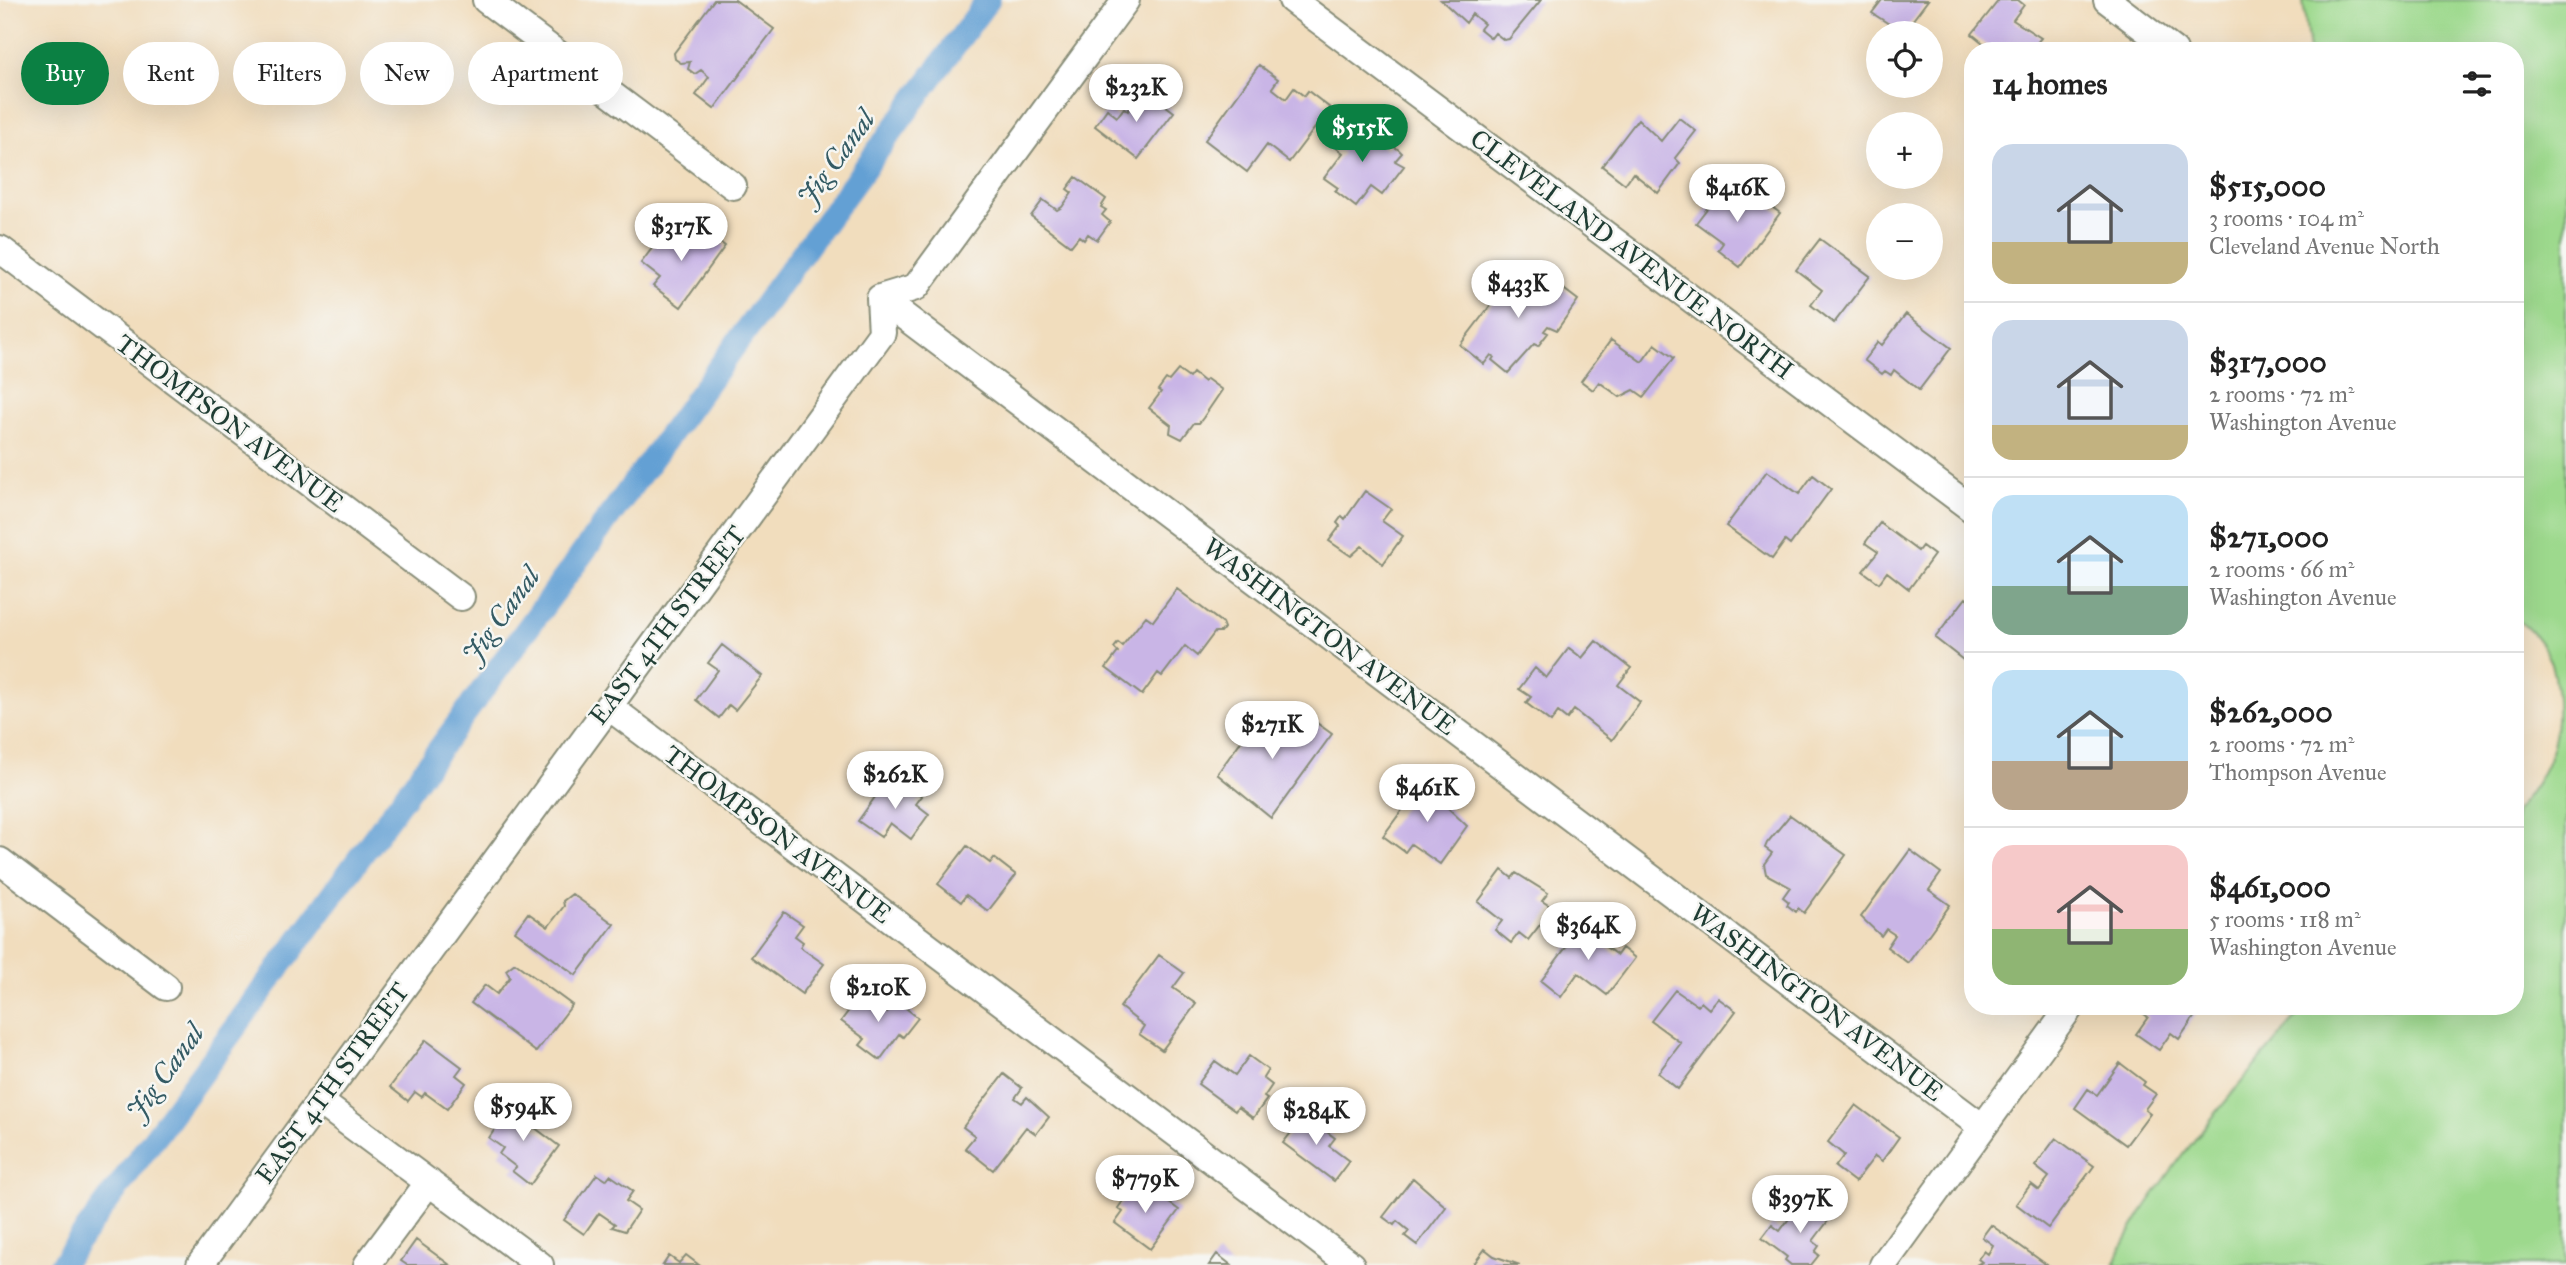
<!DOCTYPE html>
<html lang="en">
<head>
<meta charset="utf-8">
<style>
  body { margin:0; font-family:"IM FELL Great Primer",serif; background:#f2f2f2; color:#222; height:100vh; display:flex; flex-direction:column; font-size:26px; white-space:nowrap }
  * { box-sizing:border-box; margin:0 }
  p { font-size:23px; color:#767676 }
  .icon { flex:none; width:38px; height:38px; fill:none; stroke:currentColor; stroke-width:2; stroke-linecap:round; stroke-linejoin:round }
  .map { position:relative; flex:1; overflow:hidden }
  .panel { position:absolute; left:1964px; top:42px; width:560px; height:973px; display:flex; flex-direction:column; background:#fff; border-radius:28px; box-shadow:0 7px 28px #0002 }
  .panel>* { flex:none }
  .top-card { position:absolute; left:21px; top:42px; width:665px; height:63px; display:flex; gap:14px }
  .controls { position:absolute; left:1866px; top:21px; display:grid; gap:14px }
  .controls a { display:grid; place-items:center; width:77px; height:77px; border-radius:50%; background:#fff; box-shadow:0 7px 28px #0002; font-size:35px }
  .price { position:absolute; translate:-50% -60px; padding:0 16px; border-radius:24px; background:#fff; color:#222; font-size:23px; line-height:46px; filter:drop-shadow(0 2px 4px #0008) }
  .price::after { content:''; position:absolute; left:50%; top:42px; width:21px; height:16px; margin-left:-10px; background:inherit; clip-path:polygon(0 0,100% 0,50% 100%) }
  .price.selected { background:#0b8043; color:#fff }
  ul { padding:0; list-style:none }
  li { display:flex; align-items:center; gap:21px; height:175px; padding:0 28px }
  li+li { border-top:2px solid #e0e0e0 }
  li span { display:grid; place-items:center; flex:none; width:196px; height:140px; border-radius:21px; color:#555 }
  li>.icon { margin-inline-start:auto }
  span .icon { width:84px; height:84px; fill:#fffc; stroke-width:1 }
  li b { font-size:30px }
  h2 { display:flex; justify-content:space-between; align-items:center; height:84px; padding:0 28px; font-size:30px }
  .pill { padding:0 24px; border-radius:32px; background:#fff; box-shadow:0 7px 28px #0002; font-size:24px; line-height:63px }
  .pill.selected { background:#0b8043; color:#fff }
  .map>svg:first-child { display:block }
</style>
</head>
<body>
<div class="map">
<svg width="2566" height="1265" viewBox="0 0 2566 1265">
  <rect width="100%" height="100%" fill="#f6f6f2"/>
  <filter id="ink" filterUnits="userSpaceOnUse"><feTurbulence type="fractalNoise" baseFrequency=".0143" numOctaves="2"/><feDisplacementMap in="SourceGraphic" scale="14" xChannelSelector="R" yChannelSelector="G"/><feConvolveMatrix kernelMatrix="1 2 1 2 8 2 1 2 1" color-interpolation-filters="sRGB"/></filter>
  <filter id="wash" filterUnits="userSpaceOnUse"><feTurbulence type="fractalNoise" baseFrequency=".00686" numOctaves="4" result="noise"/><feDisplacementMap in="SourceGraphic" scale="28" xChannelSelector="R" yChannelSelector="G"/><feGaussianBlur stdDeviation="1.57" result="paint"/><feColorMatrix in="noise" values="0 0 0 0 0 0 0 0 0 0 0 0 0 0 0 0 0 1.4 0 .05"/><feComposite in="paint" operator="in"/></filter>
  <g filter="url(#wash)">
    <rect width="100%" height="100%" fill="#f1ddbd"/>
    <path fill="#9dd98d" stroke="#5e8b60" stroke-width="2" d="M2303,0H2566V1265H2114C2128,1229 2153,1195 2176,1164C2217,1110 2261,1058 2306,1006H2515V811C2555,766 2566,722 2551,663C2543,644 2532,630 2515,618V51H2309Z"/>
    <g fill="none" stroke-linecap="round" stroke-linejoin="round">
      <path stroke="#64a0d4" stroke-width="24" d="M61,1265L988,0"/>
    </g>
    <g id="blocks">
      <path fill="#c9b5e6" d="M714,0H735L774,29L714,109L696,95L709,77L701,70L695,74L688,69L690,62L681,63L675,59L674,53Z
        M1441,0H1541L1509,39L1504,40L1495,33L1491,38L1480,29L1484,24L1472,14L1466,23Z
        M1882,0H1928L1903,33L1872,13Z
        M1999,0H2018L2024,5L2013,20L2041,38L2030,51H1993L1972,34Z
        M1259,65L1278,79L1272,88L1286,99L1294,88L1304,96L1308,91L1330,108L1289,162L1267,145L1247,172L1205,140Z
        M1145,90L1174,112L1138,159L1095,126L1107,109L1117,117L1124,108L1128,111L1132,102Z
        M1679,118L1696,131L1675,158L1680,163L1658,193L1633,173L1625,184L1602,166L1638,119L1661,141Z
        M1348,119L1387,149L1390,144L1399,150L1402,153L1395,161L1404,166L1382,195L1371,187L1356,207L1335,191L1338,188L1324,178L1343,153L1330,143Z
        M1076,177L1106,199L1101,207L1106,210L1102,215L1110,222L1097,240L1088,234L1084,240L1079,236L1071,246L1031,216L1043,200L1057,210L1062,207L1072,193L1067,189Z
        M1725,185L1752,205L1758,197L1780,213L1740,267L1718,250L1723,243L1696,223Z
        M671,223L698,244L707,233L725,246L681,307L653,286L660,278L641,263Z
        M1820,239L1870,276L1834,323L1811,305L1822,290L1796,270Z
        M1519,268L1540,284H1557L1578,300L1557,330L1548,326L1544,331L1548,333L1538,346L1534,344L1508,373L1492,360L1494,357L1491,355L1484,364L1460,345Z
        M1906,314L1951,348L1919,390L1894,370L1891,375L1885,371L1882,374L1864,360L1878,342L1882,345Z
        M1611,340L1642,362L1655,344L1674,358L1644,397L1634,390L1620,397L1599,382L1593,390L1581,381Z
        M1178,370L1189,378L1193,373L1204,382L1207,379L1222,390L1203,418L1199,423H1194L1182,439L1170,433L1171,425L1149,408L1161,392L1158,390L1166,379L1169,381Z
        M1767,471L1799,494L1813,475L1831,489L1790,545L1785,541L1772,559L1726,526Z
        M1365,491L1391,509L1382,521L1403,536L1383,564L1362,546L1351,556L1329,541L1340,526L1337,523L1342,516L1345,519Z
        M1880,523L1918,551L1922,546L1934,555L1909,589L1887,572L1879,583L1863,571L1878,552L1865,543Z
        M1177,589L1222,623L1224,628L1221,632H1215L1197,656L1185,646L1162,676L1158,673L1142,695L1106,668L1118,652L1114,648L1118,643L1122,646L1146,616L1153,621Z
        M1966,598L1972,603V667L1935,638Z
        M1596,641L1631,668L1618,685L1640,702L1612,740L1574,710L1567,719L1558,712L1551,722L1526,703L1531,697L1519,689L1535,668L1546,678L1569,648L1582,658Z
        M722,645L762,676L735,710L729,705L719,718L696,700L718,670L708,663Z
        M1263,711L1285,723L1283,727L1292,734L1295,731L1303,737L1314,721L1332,734L1271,818L1217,774Z
        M1425,779L1448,796L1440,807L1446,806L1467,826L1440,864L1411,844L1405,852L1383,836Z
        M885,783L897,791L903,783L922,796L916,804L929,814L911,839L890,823L881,837L858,821Z
        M1790,815L1846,855L1804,913L1798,908L1796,912L1787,905L1789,902L1783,897L1790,887L1766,874L1764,864L1772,853L1765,848L1767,843Z
        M967,846L990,863L994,858L1016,875L988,911L966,895L961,902L938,884Z
        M1910,850L1941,873L1929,890L1950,905L1908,963L1887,947L1895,935L1886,929L1881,936L1861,917Z
        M1502,870L1512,878L1516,873L1548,893L1542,901L1553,908L1528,940L1519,933L1511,943L1495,930L1502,921L1478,902Z
        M572,894L614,924L576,975L515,931L528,913L548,927L564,906L563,901Z
        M784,912L803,925L795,936L803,942L800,947L824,964L802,994L751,957Z
        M1587,919L1611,936L1603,945L1617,955L1622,948L1635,958L1607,995L1578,973L1561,997L1541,981Z
        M1159,955L1184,973L1173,988L1196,1004L1162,1050L1139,1034L1144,1026L1120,1007Z
        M515,963L572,1005L536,1052L471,1003L485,985L497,994L510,977L506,970Z
        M1675,990L1698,1006L1701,1002L1709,1009L1718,998L1736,1011L1678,1089L1658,1073L1681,1043L1651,1021Z
        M862,993L887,1012L896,1000L918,1018L903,1037L899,1034L880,1060L860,1045L865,1039L841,1021Z
        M2143,1006H2191L2197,1013L2179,1039L2171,1033L2159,1050L2136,1034L2148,1017L2140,1011Z
        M426,1040L462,1067L456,1075L466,1083L447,1109L425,1093L422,1097L415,1092L408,1101L390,1087Z
        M1249,1056L1268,1070L1263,1078L1272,1085L1264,1097L1267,1099L1253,1118L1238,1107L1235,1111L1198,1084L1215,1061L1235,1075Z
        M2120,1063L2145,1082L2143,1085L2156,1094L2145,1109L2150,1113L2126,1145L2075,1108L2088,1089L2097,1095Z
        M1004,1074L1022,1088L1015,1098L1022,1103L1027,1097L1049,1117L1036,1134L1026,1127L993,1170L965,1148L975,1136L963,1127Z
        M516,1097L530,1107L522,1118L559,1146L530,1185L512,1171L516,1167L499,1154L503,1148L489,1138Z
        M1856,1105L1899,1137L1882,1161L1875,1156L1855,1182L1835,1167L1844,1155L1828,1142Z
        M1300,1112L1335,1138L1329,1146L1349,1161L1334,1181L1283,1143L1300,1121L1296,1117Z
        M2056,1138L2094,1166L2048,1228L2016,1204L2031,1184L2039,1190L2049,1177L2035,1166Z
        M597,1174L606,1180L610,1175L633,1191L626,1201L639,1210L625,1231L612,1227L615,1224L599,1213L584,1234L564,1220Z
        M1413,1178L1446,1207L1417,1245L1405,1236L1409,1231L1397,1221L1394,1225L1383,1217Z
        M1138,1181L1179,1210L1150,1249L1115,1223L1123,1212L1118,1208Z
        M1814,1199L1834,1213L1813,1241L1819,1246L1815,1252L1819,1255L1811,1265H1791L1785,1260L1787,1257L1762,1238L1772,1225L1780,1231L1796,1209L1803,1214Z
        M1991,1225L2047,1265H1976L1982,1262L1978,1259L1984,1251L1988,1254L1993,1245L1982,1237Z
        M416,1240L450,1265H407L401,1261Z
        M1485,1249L1494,1256L1520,1265H1473Z
        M1217,1254L1231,1265H1209Z
        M686,1255L699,1265H663L669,1256L679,1263Z"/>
    </g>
  </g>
  <g filter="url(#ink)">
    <use href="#blocks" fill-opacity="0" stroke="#888d78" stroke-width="2"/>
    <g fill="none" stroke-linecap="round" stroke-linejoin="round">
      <defs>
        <path id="minor" d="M486,0L733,186
          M1292,0L1972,509
          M2107,0L2174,51
          M0,249L461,597
          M880,298L1982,1127
          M608,706L1351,1265
          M0,861L166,987
          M319,1101L540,1265
          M200,1265L882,333L880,298L916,287L1126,0
          M367,1265L429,1182
          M1883,1265L2071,1006"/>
      </defs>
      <use href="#minor" stroke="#888d78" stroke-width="30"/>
      <use href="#minor" stroke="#fff" stroke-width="26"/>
    </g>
  </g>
  <g text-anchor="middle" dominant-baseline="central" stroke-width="5" stroke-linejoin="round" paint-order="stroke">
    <g font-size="26" fill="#1f3d34" stroke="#f6f6f2">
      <text transform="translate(1632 254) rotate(37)">CLEVELAND AVENUE NORTH</text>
      <text transform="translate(230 423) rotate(37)">THOMPSON AVENUE</text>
      <text transform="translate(667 625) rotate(-53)">EAST 4TH STREET</text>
      <text transform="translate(1330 636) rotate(37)">WASHINGTON AVENUE</text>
      <text transform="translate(778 834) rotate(37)">THOMPSON AVENUE</text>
      <text transform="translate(1817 1002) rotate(37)">WASHINGTON AVENUE</text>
      <text transform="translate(332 1083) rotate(-54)">EAST 4TH STREET</text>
    </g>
    <g font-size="28" font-style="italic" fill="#345b64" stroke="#f6f6f2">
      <text transform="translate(836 158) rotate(-54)">Jig Canal</text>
      <text transform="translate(501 615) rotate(-54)">Jig Canal</text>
      <text transform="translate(165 1072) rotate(-54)">Jig Canal</text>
    </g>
  </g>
</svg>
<div class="controls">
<a><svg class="icon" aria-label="locate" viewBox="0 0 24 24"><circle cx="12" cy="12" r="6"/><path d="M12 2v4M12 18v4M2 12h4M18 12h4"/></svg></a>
<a>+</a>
<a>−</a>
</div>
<b class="price" style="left:1136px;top:124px">$232K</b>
<b class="price selected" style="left:1362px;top:164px">$515K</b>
<b class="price" style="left:1737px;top:224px">$416K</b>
<b class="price" style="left:681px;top:263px">$317K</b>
<b class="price" style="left:1518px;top:320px">$433K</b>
<b class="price" style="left:1272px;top:761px">$271K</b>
<b class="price" style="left:895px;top:811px">$262K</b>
<b class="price" style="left:1427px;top:824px">$461K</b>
<b class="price" style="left:1588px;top:962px">$364K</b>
<b class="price" style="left:878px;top:1024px">$210K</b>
<b class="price" style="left:523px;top:1143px">$594K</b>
<b class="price" style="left:1316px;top:1147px">$284K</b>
<b class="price" style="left:1145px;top:1215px">$779K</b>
<b class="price" style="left:1800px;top:1235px">$397K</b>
<div class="top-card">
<a class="pill selected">Buy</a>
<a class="pill">Rent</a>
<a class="pill">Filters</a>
<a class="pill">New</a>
<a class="pill">Apartment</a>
</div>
<section class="panel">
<h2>14 homes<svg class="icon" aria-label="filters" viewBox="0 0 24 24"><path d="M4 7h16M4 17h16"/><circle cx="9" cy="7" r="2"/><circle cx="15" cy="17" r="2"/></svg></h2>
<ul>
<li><span style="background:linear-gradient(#c9d6e8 70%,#c2b280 0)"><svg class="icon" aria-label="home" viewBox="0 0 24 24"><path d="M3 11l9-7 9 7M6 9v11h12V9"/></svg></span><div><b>$515,000</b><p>3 rooms · 104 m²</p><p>Cleveland Avenue North</p></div></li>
<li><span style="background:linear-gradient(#c9d6e8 75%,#c2b280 0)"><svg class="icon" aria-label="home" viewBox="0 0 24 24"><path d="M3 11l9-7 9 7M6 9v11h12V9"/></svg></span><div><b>$317,000</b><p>2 rooms · 72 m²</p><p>Washington Avenue</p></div></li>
<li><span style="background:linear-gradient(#bfe0f5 65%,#7fa58c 0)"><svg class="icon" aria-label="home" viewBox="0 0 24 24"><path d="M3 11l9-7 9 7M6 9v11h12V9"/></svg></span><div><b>$271,000</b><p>2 rooms · 66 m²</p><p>Washington Avenue</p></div></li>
<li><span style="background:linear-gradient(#bfe0f5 65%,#b9a48a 0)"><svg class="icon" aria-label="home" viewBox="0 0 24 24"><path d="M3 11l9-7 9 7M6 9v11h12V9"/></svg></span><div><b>$262,000</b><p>2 rooms · 72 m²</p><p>Thompson Avenue</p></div></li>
<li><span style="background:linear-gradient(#f6c9c9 60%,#8fb573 0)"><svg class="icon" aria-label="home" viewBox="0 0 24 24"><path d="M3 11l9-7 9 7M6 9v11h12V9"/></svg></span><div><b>$461,000</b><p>5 rooms · 118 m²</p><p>Washington Avenue</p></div></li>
</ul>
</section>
</div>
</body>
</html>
